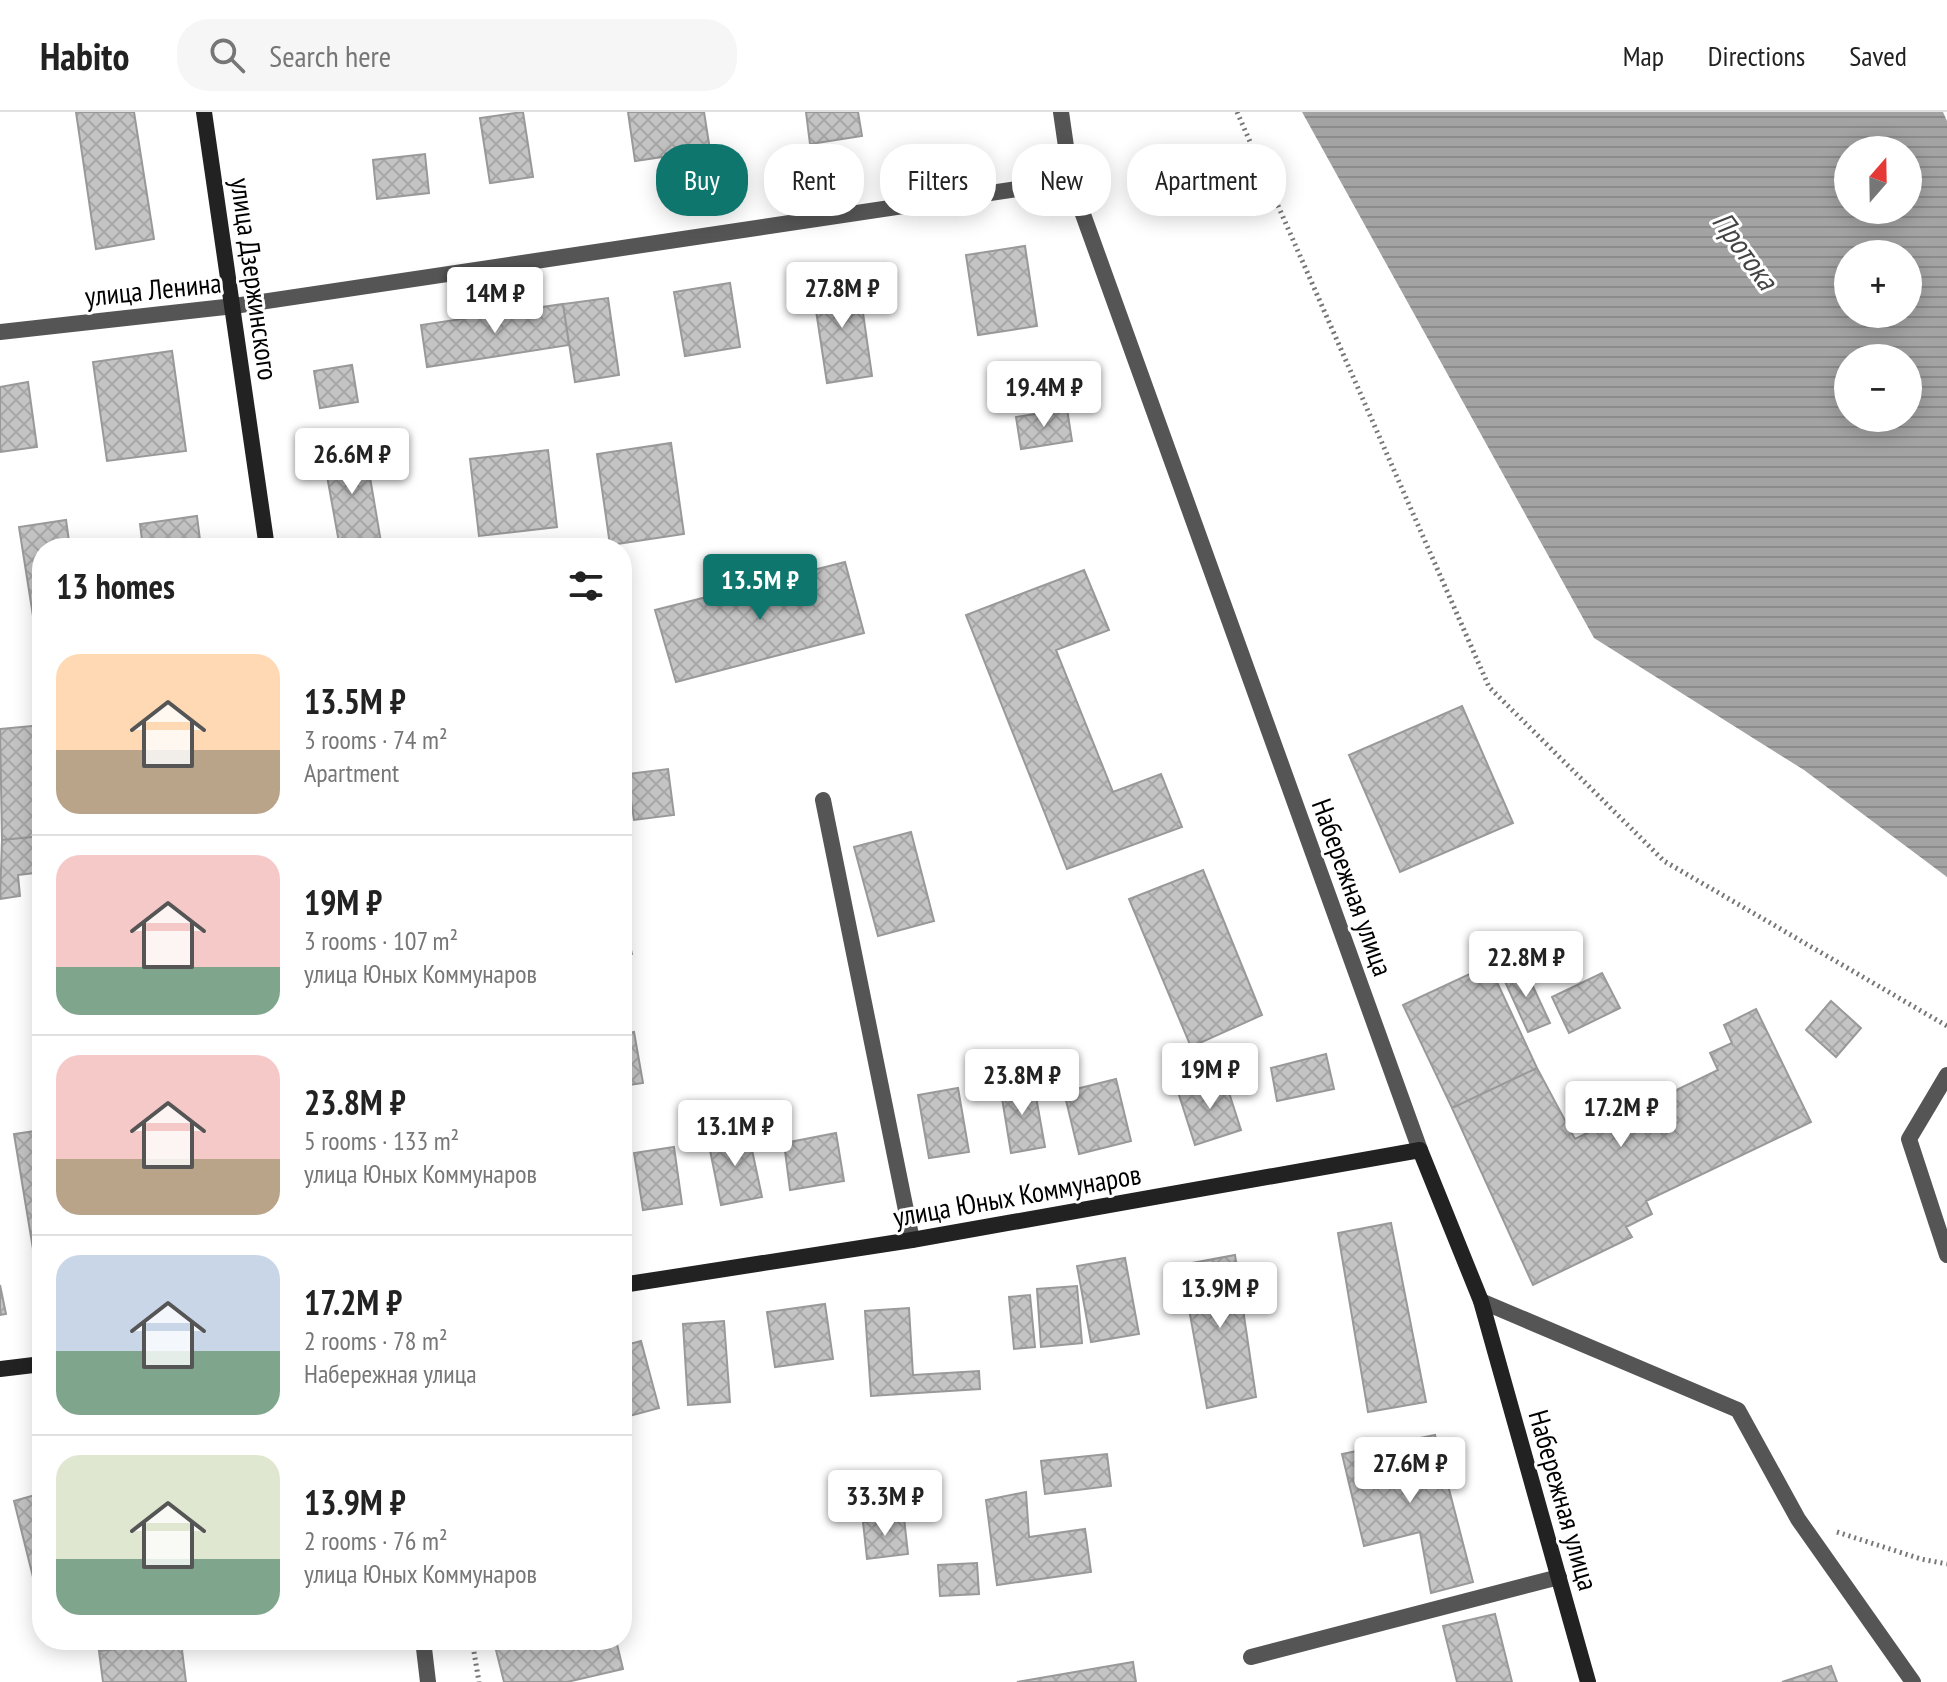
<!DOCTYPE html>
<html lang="en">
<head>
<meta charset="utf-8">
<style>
  body { margin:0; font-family:"PT Sans Narrow",sans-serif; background:#f6f6f6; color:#222; height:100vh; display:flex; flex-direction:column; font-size:30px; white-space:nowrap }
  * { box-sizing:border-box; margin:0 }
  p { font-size:26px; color:#767676 }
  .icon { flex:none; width:44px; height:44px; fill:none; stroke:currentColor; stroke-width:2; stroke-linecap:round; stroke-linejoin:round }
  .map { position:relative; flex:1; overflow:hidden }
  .side { position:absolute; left:32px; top:426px; width:600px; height:1112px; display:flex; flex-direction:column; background:#fff; border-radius:32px; box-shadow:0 4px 20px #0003 }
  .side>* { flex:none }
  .hud { position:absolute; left:656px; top:32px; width:760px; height:72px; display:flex; gap:16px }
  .needle { width:52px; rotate:20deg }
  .controls { position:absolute; left:1834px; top:24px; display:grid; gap:16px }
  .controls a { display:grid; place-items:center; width:88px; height:88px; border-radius:50%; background:#fff; box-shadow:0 4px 20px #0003; font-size:40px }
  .price { position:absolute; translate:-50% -68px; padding:0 18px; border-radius:8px; background:#fff; color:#222; font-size:26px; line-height:52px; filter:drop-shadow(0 2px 4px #0008) }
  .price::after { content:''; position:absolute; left:50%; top:48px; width:24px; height:18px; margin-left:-12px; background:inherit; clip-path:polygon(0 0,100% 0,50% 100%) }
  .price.on { background:#0f766e; color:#fff }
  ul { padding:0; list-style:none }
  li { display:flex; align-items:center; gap:24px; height:200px; padding:0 24px }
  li+li { border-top:2px solid #e0e0e0 }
  li span { display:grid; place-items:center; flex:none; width:224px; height:160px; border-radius:24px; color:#555 }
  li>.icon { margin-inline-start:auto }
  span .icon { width:96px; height:96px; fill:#fffc; stroke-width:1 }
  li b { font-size:34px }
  h2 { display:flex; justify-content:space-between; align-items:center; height:96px; padding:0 24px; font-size:34px }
  .tag { padding:0 28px; border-radius:32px; background:#fff; box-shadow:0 4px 20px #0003; font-size:28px; line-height:72px }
  .tag.on { background:#0f766e; color:#fff }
  header { display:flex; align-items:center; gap:48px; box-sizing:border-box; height:112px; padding:0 40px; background:#fff; border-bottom:2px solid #e0e0e0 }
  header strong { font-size:38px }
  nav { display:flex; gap:44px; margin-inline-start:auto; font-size:28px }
  .search { width:560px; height:72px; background:#f6f6f6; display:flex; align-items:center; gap:20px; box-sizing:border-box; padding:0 28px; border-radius:32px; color:#767676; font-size:30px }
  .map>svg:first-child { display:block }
</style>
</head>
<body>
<header>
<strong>Habito</strong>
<div class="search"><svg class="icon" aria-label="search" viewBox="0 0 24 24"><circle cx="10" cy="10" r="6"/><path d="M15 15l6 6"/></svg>Search here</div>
<nav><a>Map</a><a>Directions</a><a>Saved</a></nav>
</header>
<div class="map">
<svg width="1947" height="1570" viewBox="0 0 1947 1570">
  <defs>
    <pattern id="water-rules" width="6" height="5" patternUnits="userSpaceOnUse" patternTransform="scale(2)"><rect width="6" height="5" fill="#a3a3a3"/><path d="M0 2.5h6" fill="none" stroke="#8b8b8b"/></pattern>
    <pattern id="building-cross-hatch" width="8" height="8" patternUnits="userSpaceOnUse" patternTransform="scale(2)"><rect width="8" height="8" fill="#c4c4c4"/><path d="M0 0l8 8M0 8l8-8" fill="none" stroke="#a7a7a7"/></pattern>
  </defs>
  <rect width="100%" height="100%" fill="#fff"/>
  <path fill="url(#water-rules)" fill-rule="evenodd" d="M1302,0H1943L1947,9V765L1804,658L1594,526ZM1848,38H1908V98H1848ZM1848,142H1908V202H1848ZM1848,246H1908V306H1848Z"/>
  <path fill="url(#building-cross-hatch)" stroke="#999" stroke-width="2" d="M76,0H134L154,127L96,137Z
    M523,0L533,65L490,71L480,6Z
    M628,0H704L710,38L635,49Z
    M806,0H858L862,24L810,32Z
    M425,42L429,81L377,87L373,48Z
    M1025,134L1037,214L978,223L966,143Z
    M858,166L872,264L827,271L812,172Z
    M730,171L740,235L685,244L674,180Z
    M608,186L619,263L575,270L563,192Z
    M563,192L569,233L427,255L421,213Z
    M172,239L186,339L107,349L93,250Z
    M352,253L358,290L320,296L314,259Z
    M28,270L37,335L0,340V275Z
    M1067,297L1072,329L1021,337L1016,305Z
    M364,330L382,436H340L322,336Z
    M671,331L684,422L610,433L597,342Z
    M548,338L557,415L479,424L470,347Z
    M197,404L201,436H143L140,412Z
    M66,408L70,436H42V503L33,504L19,415Z
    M845,450L864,521L676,570L655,498Z
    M1084,458L1109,518L1056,538L1113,680L1161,662L1182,715L1067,757L966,503Z
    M1462,594L1513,711L1400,760L1349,643Z
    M42,613V724L2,728L0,617Z
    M668,657L674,703L634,708L627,662Z
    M911,720L934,809L878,824L854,735Z
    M42,724V760L18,763L20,784L0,787L2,728Z
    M1203,758L1262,903L1191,935L1129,787Z
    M622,800L632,842L622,844Z
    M1489,853L1537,956L1452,996L1403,893Z
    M1523,853L1550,911L1528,920L1502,863Z
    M1602,861L1620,896L1569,921L1552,885Z
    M1831,889L1861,916L1836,945L1806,918Z
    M1756,897L1811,1010L1646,1089L1652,1102L1626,1115L1632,1125L1533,1173L1452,996L1537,956L1575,1027L1718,958L1710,941L1732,931L1724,913Z
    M634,920L643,971L622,974V922Z
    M1326,942L1334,977L1277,989L1271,956Z
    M1224,965L1241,1018L1195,1033L1178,980Z
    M1116,967L1131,1029L1079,1042L1064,980Z
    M1033,968L1045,1035L1011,1041L1000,974Z
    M958,976L969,1040L929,1046L918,983Z
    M42,1018V1148L35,1149L14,1022Z
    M748,1019L762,1085L721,1093L708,1028Z
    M836,1021L844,1069L790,1078L784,1031Z
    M674,1035L682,1092L643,1098L634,1041Z
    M1391,1111L1426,1290L1368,1300L1338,1121Z
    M1235,1143L1256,1285L1207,1296L1181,1153Z
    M1125,1146L1139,1222L1091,1230L1077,1154Z
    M0,1173L6,1202L0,1203Z
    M1077,1174L1082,1231L1041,1235L1037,1177Z
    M1030,1183L1035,1235L1014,1237L1009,1185Z
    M825,1192L833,1247L775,1255L767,1200Z
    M909,1196L913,1263L979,1259L980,1277L871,1284L865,1199Z
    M724,1209L730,1290L688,1293L683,1212Z
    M641,1229L659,1296L622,1306V1234Z
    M1435,1323L1473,1470L1431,1481L1420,1420L1364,1434L1342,1342Z
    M1107,1342L1111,1374L1045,1382L1041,1349Z
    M1026,1380L1029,1425L1085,1417L1091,1460L997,1473L986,1388Z
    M42,1381V1484L38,1485L14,1389Z
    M904,1406L908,1442L867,1447L863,1410Z
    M977,1451L979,1482L940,1484L938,1453Z
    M1495,1502L1512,1570H1457L1443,1514Z
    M523,1528H616L623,1557L567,1570H504L495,1534Z
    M181,1530L186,1570H103L99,1539Z
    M1133,1550L1136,1570H1017Z
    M1831,1554L1837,1570H1782Z"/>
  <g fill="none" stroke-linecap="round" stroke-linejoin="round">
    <path stroke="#777" stroke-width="5" stroke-dasharray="2 4" stroke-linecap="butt" d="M1237,0L1489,575L1664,749L1947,914
      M1837,1420L1921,1447L1947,1452
      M472,1528L479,1570"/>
    <path stroke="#555" stroke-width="16" d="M823,688L912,1128
      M1947,963L1909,1027L1947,1143
      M1481,1189L1738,1298L1798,1407L1913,1570
      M1251,1545L1559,1465"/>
    <path stroke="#555" stroke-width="16" d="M1061,0L1071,69L1420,1038
      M0,220L234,194L1071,69
      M423,1528L428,1570"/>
    <path stroke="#222" stroke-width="16" d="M204,0L267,436
      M622,1173L912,1128L1420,1038L1481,1189L1588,1570
      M0,1257L42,1252"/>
  </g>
  <g text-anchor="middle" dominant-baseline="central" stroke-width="6" stroke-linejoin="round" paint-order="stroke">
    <g font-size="28" fill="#000" stroke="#fff">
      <text transform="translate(255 167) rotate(82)">улица Дзержинского</text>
      <text transform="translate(153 177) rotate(-6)">улица Ленина</text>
      <text transform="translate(1353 775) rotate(70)">Набережная улица</text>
      <text transform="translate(1017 1083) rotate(-10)">улица Юных Коммунаров</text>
      <text transform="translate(1564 1388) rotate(74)">Набережная улица</text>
    </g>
    <g font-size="30" font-style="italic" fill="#444" stroke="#fff">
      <text transform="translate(1746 138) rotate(54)">Протока</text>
    </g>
  </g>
</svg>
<div class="controls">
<a><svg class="needle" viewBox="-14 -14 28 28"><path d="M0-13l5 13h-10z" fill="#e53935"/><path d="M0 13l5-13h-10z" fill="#767676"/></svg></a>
<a>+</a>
<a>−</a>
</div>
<b class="price" style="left:842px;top:218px">27.8M ₽</b>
<b class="price" style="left:495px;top:223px">14M ₽</b>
<b class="price" style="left:1044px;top:317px">19.4M ₽</b>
<b class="price" style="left:352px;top:384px">26.6M ₽</b>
<b class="price on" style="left:760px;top:510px">13.5M ₽</b>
<b class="price" style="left:1526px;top:887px">22.8M ₽</b>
<b class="price" style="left:1210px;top:999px">19M ₽</b>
<b class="price" style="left:1022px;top:1005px">23.8M ₽</b>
<b class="price" style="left:1621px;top:1037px">17.2M ₽</b>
<b class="price" style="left:735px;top:1056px">13.1M ₽</b>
<b class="price" style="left:1220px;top:1218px">13.9M ₽</b>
<b class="price" style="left:1410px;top:1393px">27.6M ₽</b>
<b class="price" style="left:885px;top:1426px">33.3M ₽</b>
<div class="hud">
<a class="tag on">Buy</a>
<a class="tag">Rent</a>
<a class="tag">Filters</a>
<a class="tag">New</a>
<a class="tag">Apartment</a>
</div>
<section class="side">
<h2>13 homes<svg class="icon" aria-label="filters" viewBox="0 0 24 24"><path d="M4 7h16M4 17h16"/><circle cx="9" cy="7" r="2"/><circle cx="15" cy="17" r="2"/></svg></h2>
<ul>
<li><span style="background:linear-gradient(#ffd9b3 60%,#b9a48a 0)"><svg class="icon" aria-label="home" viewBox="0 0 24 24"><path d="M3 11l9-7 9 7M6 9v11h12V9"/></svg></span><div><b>13.5M ₽</b><p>3 rooms · 74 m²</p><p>Apartment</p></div></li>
<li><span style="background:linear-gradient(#f6c9c9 70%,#7fa58c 0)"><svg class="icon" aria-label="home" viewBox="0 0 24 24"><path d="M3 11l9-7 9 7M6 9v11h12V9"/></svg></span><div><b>19M ₽</b><p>3 rooms · 107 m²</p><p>улица Юных Коммунаров</p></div></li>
<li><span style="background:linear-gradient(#f6c9c9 65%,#b9a48a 0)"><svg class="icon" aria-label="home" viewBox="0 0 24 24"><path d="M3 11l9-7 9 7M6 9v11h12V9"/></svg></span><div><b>23.8M ₽</b><p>5 rooms · 133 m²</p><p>улица Юных Коммунаров</p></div></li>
<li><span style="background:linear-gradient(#c9d6e8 60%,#7fa58c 0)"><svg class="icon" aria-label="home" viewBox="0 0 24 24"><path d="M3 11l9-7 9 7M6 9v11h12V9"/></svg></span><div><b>17.2M ₽</b><p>2 rooms · 78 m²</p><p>Набережная улица</p></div></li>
<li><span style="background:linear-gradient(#dfe7d0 65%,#7fa58c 0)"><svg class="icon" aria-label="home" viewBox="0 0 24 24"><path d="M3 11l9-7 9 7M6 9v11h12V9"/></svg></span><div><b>13.9M ₽</b><p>2 rooms · 76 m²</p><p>улица Юных Коммунаров</p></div></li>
</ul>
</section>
</div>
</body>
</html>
